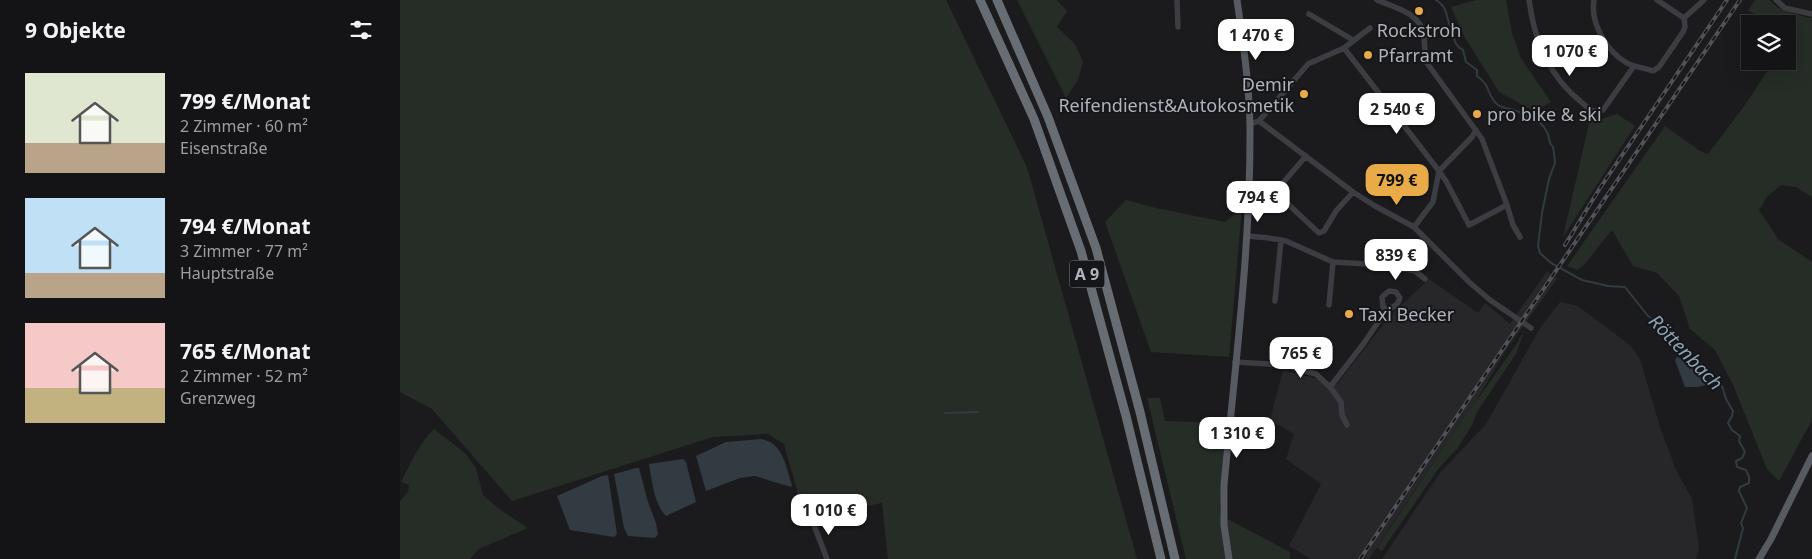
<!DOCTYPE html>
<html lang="de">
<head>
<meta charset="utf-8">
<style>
  body { margin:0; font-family:"Noto Sans",sans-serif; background:#1d1d1f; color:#f1f3f6; height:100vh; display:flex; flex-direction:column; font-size:19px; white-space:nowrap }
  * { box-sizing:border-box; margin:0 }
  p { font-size:16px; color:#9d9ea1 }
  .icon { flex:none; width:28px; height:28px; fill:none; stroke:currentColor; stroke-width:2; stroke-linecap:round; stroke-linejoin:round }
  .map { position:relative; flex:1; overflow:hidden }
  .side { display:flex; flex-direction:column; background:#141416; width:400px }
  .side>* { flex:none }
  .tools { position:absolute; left:1341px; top:15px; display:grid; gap:10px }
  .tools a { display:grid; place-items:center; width:55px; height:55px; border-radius:0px; background:#141416; box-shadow:0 5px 20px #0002,0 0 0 1px #333335; font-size:25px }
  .price { position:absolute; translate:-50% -42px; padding:0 11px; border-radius:10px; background:#fff; color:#222; font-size:16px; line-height:32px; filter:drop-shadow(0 1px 2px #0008) }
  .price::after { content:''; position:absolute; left:50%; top:30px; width:15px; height:11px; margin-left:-8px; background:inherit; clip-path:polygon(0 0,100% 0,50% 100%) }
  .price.selected { background:#e8ab48; color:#111 }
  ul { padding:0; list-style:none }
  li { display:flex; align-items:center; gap:15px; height:125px; padding:0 25px }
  li span { display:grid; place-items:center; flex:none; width:140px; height:100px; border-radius:0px; color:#555 }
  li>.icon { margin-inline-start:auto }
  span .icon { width:60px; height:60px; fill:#fffc; stroke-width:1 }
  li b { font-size:21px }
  h2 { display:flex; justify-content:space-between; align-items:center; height:60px; padding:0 25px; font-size:21px }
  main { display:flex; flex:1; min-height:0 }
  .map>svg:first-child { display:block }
</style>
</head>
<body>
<main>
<section class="side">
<h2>9 Objekte<svg class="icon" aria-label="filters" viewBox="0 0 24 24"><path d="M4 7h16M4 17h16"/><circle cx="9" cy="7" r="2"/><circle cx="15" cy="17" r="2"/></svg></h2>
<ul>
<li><span style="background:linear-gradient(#dfe7d0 70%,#b9a48a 0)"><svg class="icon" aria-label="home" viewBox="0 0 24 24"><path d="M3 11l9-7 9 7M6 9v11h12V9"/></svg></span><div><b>799 €/Monat</b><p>2 Zimmer · 60 m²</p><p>Eisenstraße</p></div></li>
<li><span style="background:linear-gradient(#bfe0f5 75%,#b9a48a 0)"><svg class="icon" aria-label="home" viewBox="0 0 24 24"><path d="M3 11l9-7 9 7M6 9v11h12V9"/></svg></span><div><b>794 €/Monat</b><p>3 Zimmer · 77 m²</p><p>Hauptstraße</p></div></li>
<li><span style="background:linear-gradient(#f6c9c9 65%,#c2b280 0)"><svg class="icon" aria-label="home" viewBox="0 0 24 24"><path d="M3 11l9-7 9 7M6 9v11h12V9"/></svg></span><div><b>765 €/Monat</b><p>2 Zimmer · 52 m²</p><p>Grenzweg</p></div></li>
</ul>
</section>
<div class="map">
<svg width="1412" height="559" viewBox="0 0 1412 559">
  <rect width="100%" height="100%" fill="#1b1b1d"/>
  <path fill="#27272a" d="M1147,271L1157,279L1106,350L1072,408L1045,445L969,559H911L889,546L921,484L886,459L894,434L870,420L883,370L937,384L990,316L1029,279L1078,313L1085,303L1110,324Z
    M1160,302L1178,306L1230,345L1240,359L1260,427L1276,470L1292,499L1299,548L1296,559H982L1040,473L1086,424L1140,328Z"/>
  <path fill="#252d26" d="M0,0H546L627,167L737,559H488L482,503L405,518L384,444L368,434L313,437L112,501L32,409L0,392Z
    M617,0H657L667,11L657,27L675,44L683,62L678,80L666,98Z
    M1076,0H1106L1112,33L1121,58L1151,102L1134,111L1099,92L1064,36L1051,7Z
    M1355,0H1369L1379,8L1402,16L1412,18V197L1396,187L1381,185L1367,197L1359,210L1378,239L1412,262V420L1379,481L1367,469L1334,387L1315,350L1290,329L1279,296L1257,273L1233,266L1212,230L1184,265L1177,270L1167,266L1265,126L1300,151L1308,154L1345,105L1374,61H1388V41L1390,37L1388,35V24H1370L1348,10Z
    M1217,114L1235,126L1163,237L1189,123Z
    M726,200L756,208L825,222L842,208L829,357L751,352L705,222Z
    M1125,329L1116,354L1077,412L1072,425L1057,449L1039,468L982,551L977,548L1045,445L1116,345Z
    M747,398H760L765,421L825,423L820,515L890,552V559H786Z
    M34,429L65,453L76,468L83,495L98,508L128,528L79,549L70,559H0V501L8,492L9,485L1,482C11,463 19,443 34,429Z"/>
  <path fill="#313b41" d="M1277,357C1290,361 1306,372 1310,384L1298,387H1285L1275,360Z
    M361,439C383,442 386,467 392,485L391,487L355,476L340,478L306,491L296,456L326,442Z
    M283,459L286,462L296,502L266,516C254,504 252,481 249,464Z
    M236,468H239L248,502L256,523L258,534L255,538L228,536L224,528L214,474Z
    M208,475L217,534L214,537L170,530L157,496L202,476Z"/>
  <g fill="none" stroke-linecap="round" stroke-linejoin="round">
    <path stroke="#313b41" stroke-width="2" d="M1036,0C1048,8 1045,13 1049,23C1050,26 1052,28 1052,30C1055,40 1053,44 1063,50L1066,62L1077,70V76C1080,78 1084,82 1086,85C1089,91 1091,100 1098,105C1108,111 1121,108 1129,120L1139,122L1144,127L1148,134L1150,143L1153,147L1154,153L1155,163L1149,179L1142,213L1138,246L1140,253L1151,263L1182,280L1208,286L1225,287L1248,316L1258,322L1272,337L1279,349L1298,362L1313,380L1322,386L1326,399L1333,411L1332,416L1328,423L1332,430L1340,436L1339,441L1345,452L1342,458L1336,461L1337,467L1346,470L1349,477V483L1340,487L1339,491L1347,508L1341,523L1343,528L1335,559
      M545,413L577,412"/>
    <path stroke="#3c3d42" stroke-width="5.5" d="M777,0L778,27
      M977,0C996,8 1021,13 1024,36C1025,46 1024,54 1027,63L1082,139L1107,205L1069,225L1046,181L1039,171L1072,137L1076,130
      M1129,0C1134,39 1149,76 1180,101C1187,107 1193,114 1203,110L1234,66
      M1194,0C1190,23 1207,52 1227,63C1235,67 1244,68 1253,71L1259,67L1283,32L1285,27L1284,18L1257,0
      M1376,0L1385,8L1412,14
      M909,14L953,40
      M1284,18L1304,0
      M944,48L1039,171L1033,202L1014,227
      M859,121L908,64L944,48L970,28
      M850,124L859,121L953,192L975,206L1014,227L1069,282L1090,300L1131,328
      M906,156L875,192L919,233L924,231L936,211L953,192
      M1107,205L1113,225L1120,237
      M847,236L869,238L886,241L933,262L983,265L1015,271L1025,279
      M875,301L881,240
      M929,305L933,262
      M835,362L885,365L916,374L930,387L941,402L942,415L947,425
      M930,387L964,343L987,309C994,308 998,305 1000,298L996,292L989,291L982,297L983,307L987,309
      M412,520L427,559"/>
    <path stroke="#585a61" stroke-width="7" d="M829,559L824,525V485C835,366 851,245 850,125C849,83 843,41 837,0
      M1359,559L1371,539L1412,456"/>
    <path stroke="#686c73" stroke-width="9" d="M580,0L634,119L681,251L726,416L761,559
      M597,0L648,117L696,248L740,412L775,559"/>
    <defs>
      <path id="rail" d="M1165,245L1200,188L1327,0
        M960,559L1340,0"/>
    </defs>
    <use href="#rail" stroke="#515359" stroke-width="4"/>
    <use href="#rail" stroke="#161618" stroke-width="2" stroke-dasharray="5.5" stroke-linecap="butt"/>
  </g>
  <g fill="#e8ab48" stroke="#161618" stroke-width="2">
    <circle cx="1019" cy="11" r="5"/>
    <circle cx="968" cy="55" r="5"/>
    <circle cx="904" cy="94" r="5"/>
    <circle cx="1077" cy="114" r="5"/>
    <circle cx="949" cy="314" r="5"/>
  </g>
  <g text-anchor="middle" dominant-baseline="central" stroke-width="4" stroke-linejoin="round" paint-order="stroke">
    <rect fill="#161618" stroke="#80848b" stroke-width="1" x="669.5" y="260.5" width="35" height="27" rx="4"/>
    <g font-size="16" font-weight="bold" fill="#aeb3bc">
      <text x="687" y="274">A 9</text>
    </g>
    <g font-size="18" fill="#aeb3bc" stroke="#161618" text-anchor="start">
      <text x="1019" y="30" text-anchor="middle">Rockstroh</text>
      <text x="978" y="55">Pfarramt</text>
      <text x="894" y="84" text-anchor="end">Demir<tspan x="894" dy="21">Reifendienst&amp;Autokosmetik</tspan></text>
      <text x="1087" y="114">pro bike &amp; ski</text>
      <text x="959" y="314">Taxi Becker</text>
    </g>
    <g font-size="19" font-style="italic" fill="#88a1b4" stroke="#161618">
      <text transform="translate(1286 352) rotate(46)">Röttenbach</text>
    </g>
  </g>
</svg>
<div class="tools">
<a><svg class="icon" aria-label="layers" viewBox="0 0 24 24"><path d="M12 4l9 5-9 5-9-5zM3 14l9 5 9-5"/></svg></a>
</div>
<b class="price" style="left:856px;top:61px">1 470 €</b>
<b class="price" style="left:1170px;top:77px">1 070 €</b>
<b class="price" style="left:997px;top:135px">2 540 €</b>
<b class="price selected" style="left:997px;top:206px">799 €</b>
<b class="price" style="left:858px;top:223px">794 €</b>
<b class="price" style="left:996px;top:281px">839 €</b>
<b class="price" style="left:901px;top:379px">765 €</b>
<b class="price" style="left:837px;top:459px">1 310 €</b>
<b class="price" style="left:429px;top:536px">1 010 €</b>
</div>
</main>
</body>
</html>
